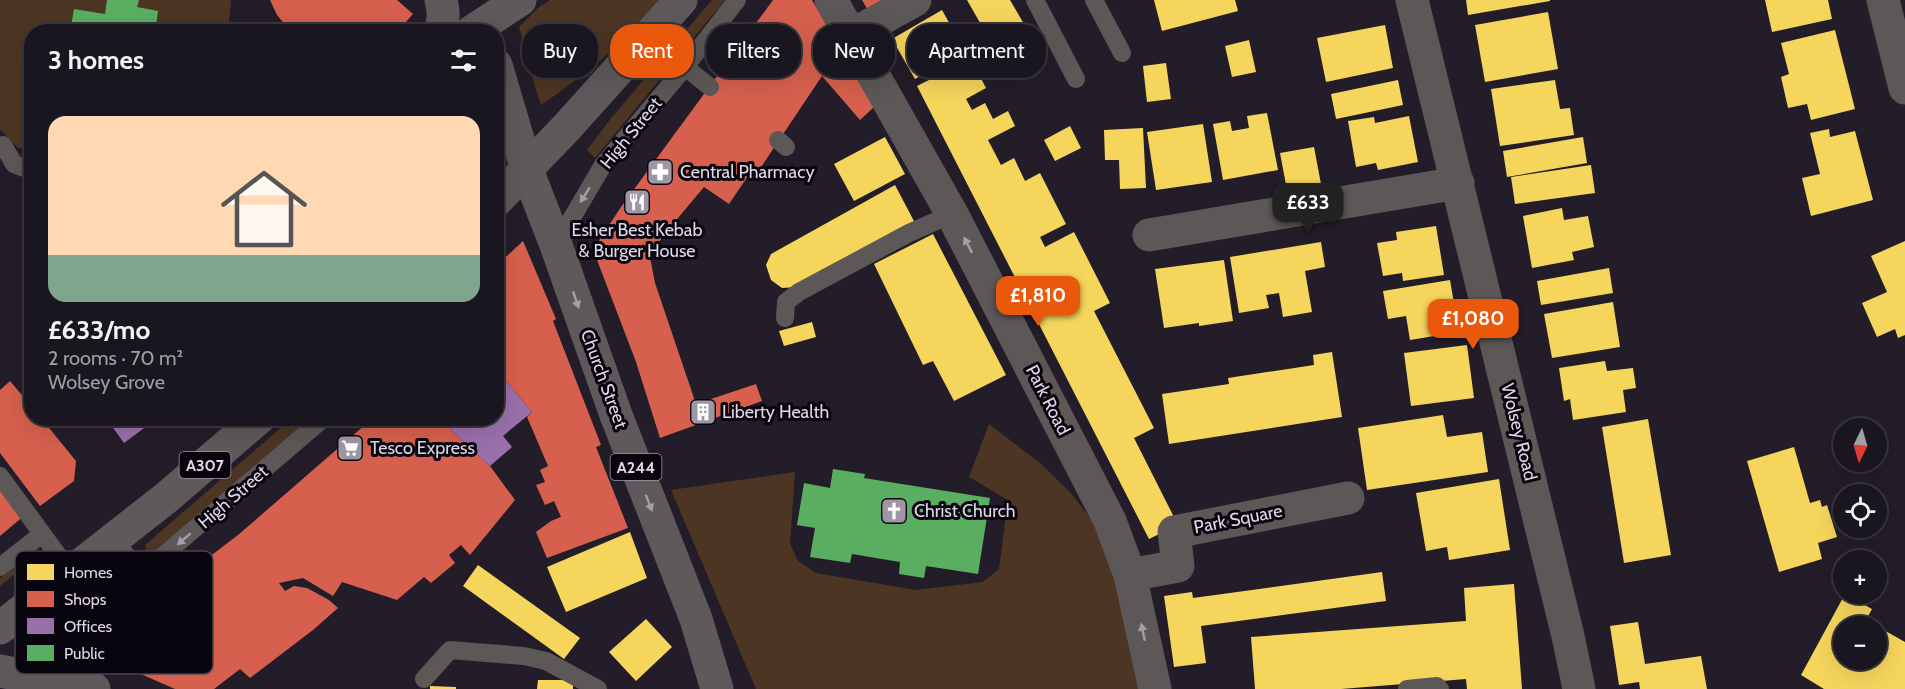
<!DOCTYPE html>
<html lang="en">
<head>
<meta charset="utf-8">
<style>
  body { margin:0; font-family:Cabin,sans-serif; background:#231f28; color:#f1f3f6; height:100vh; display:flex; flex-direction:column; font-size:22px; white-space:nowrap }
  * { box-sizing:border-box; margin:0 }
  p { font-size:20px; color:#9f9fa4 }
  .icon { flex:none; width:33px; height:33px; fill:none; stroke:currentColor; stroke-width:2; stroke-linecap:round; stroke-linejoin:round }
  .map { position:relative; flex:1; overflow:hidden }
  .sheet { position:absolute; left:24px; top:24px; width:480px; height:402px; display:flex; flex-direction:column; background:#1a161f; border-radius:24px; box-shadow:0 6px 24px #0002,0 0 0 2px #38353d }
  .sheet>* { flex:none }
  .guide { position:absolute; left:522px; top:24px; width:570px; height:54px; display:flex; gap:12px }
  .needle { width:39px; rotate:185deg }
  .controls { position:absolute; left:1833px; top:418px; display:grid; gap:12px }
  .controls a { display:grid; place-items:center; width:54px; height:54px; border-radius:50%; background:#1a161f; box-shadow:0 6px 24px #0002,0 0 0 2px #38353d; font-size:30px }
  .price { position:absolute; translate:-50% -51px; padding:0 14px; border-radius:12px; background:#ea580c; color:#fff; font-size:20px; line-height:39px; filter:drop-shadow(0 2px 3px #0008) }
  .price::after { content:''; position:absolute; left:50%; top:36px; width:18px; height:14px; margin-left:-9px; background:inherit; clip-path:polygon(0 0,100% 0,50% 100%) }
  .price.selected { background:#222; color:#fff }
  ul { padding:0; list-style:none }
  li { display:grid; align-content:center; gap:12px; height:318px; padding:0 24px }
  li span { display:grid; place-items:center; height:186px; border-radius:18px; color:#555 }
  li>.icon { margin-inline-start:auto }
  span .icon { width:108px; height:108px; fill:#fffc; stroke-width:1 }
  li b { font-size:26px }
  h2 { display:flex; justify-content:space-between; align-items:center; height:72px; padding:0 24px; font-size:26px }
  .chip { padding:0 21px; border-radius:24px; background:#1a161f; box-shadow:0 6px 24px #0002,0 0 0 2px #38353d; font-size:21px; line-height:54px }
  .chip.selected { background:#ea580c; color:#fff }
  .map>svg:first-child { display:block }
</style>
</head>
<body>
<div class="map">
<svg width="1905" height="689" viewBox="0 0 1905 689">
  <rect width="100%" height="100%" fill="#231d29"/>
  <path fill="#4c3623" d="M0,0H231L228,31L32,32L31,148H18L0,129Z
    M550,0H662C627,39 585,76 541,105L534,83L519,27L538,8Z
    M712,0H725L595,158L587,150L612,117Z
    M291,419H309L150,555L146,552L145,545Z
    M989,424L1040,463L1070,492L1100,531L1116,564L1141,689H756L671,490L795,472L790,544L798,561L816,573L916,590L983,582L999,569L1008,500L969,477Z
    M34,552H38V556L0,586V578Z"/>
  <path fill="#f6d55c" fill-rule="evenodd" d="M967,0H1010L1024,24L991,42Z
    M1154,0H1235L1238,11L1162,31Z
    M1466,0H1550V1L1468,15Z
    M1765,0H1828L1832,19L1772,32Z
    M942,10L961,44L950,50L953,57L915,79L892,39Z
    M1548,12L1558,69L1485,82L1475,25Z
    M1385,25L1393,68L1326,82L1317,38Z
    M1835,30L1855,109L1811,120L1807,104L1788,108L1781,77L1789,74L1781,43Z
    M1249,40L1256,72L1232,77L1225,46Z
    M971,59L986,88L966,99L972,110L985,103L993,119L1008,111L1015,126L988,140L1001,165L1014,158L1025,181L1040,173L1066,224L1040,237L1045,247L1074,232L1110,303L1094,311L1154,428L1134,438L1178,525L1149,539L917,86Z
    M1166,63L1171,99L1147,102L1143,66Z
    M1398,80L1403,105L1336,119L1331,94Z
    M1555,80L1560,109L1570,108L1574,135L1500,146L1491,89Z
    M1267,113L1278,170L1223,180L1213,124L1230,121L1232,131L1249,128L1247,116Z
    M1409,116L1418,162L1378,170L1376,163L1356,167L1348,121L1374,117L1375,123Z
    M1203,124L1212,182L1156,190L1147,132Z
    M1070,126L1081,148L1055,161L1044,140Z
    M1143,128L1146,188L1120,189L1119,160H1105L1104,130Z
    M1829,129L1830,137L1855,131L1873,200L1811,216L1802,178L1820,174L1810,133Z
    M885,137L905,174L854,201L834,164Z
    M1583,137L1587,163L1507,177L1503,151Z
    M1314,147L1321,184L1287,190L1280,153Z
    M1591,165L1595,193L1515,204L1511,177Z
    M895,185L916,225L797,287L782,288L771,280L766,265L771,254Z
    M1562,208L1564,220L1588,216L1594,247L1572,252L1574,260L1532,268L1523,216Z
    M1436,226L1444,275L1403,281L1402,273L1383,276L1377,243L1397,240L1396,232Z
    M933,234L1006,375L954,401L933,361L923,365L874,264Z
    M1905,241V335L1898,338L1895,329L1877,337L1862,303L1887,292L1871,256Z
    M1321,242L1325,267L1305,271L1312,312L1283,317L1279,293L1266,295L1269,308L1239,313L1230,257Z
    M1224,260L1233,321L1199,326V323L1164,328L1155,269Z
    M1609,268L1613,293L1541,305L1537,281Z
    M1450,280L1459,332L1410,340L1406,316L1388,319L1383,291Z
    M1613,302L1620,347L1552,358L1544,314Z
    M812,322L816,337L784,346L779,331Z
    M1467,345L1474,398L1411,406L1404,353Z
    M1332,352L1342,417L1169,444L1162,394L1229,384L1228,378L1314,365L1313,355Z
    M1605,361L1607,371L1633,368L1636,388L1623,390L1626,412L1573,420L1570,399L1564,401L1559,368Z
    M1443,415L1447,437L1482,432L1488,472L1367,490L1358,428Z
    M1648,419L1671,555L1624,563L1602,427Z
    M1794,447L1810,503L1820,500L1822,507L1827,505L1837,537L1818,543L1822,559L1779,572L1747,461Z
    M1499,479L1510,550L1449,560L1447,547L1426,551L1416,493Z
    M630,532L647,578L566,612L547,567Z
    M478,565L580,638L564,659L463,586Z
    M1382,572L1386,601L1201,626L1206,663L1174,667L1164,596L1192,592L1193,598Z
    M1514,584L1522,689H1467L1466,679L1341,689H1255L1251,637L1466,621L1464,588Z
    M1845,594L1872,609L1866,620L1905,642V689H1824L1801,675ZM1844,627H1876V660H1844Z
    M646,619L672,647L636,681L609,652Z
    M1638,622L1645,664L1701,656L1707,689H1640L1639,682L1619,685L1610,626Z
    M538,680H573V689H537Z
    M430,686L456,687V689H430Z"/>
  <path fill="#d6604d" d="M270,0H397L413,14L397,32H291L277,15Z
    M773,0H812L874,107L860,120L822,76L753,179L748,176L729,204L704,187L663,236L650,257L655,283L696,404L756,384L762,401L660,438L636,362L594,252L600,239L621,207Z
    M862,0H894L869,12Z
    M523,241L556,319L553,321L601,445L596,447L628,528L547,558L536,532L551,521L561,517L554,501L545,505L536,485L545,482L540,470L548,466L527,417L532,412L501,375L496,372V266Z
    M10,381L32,407V418H41L76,461L74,481L40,506L0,453V390Z
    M141,418H155L147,426Z
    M373,418H438L490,466L515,500L470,555L461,545L449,555L455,563L431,583L424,577L397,600L342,582L333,596L303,578L279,583L285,591L294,586L307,588L329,600L338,608L313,630L250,678L240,669L214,689H175L118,664L111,632L238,535Z
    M0,483L25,515L0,536Z"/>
  <path fill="#9970ab" d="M496,372L501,375L532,412L503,436L512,447L490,466L438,418H496Z
    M106,418H141L147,426L124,443Z"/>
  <path fill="#5aae61" d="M107,0H139L137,7L158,11L156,26L178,29V32H70L74,9L105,14Z
    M833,469L865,474L864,478L990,498L978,574L926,566L924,578L899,574L900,562L852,554L850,563L810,557L815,528L797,525L804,483L830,488Z"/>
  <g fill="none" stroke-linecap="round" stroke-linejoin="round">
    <path stroke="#5c5857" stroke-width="18" d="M1035,0L1076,79
      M1094,0L1122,53
      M685,67L710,87
      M778,140L786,147
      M3,145L14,164L32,171
      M556,245L603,165L685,67L737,0
      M785,318L786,302L799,292L909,233L952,214
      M0,476L71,573
      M114,539L141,575
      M0,567L42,534
      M54,656C74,648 73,640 86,625C91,619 97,613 103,607L324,418
      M424,679L450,650L524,656L546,661L598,689
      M1407,689L1437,686L1440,689"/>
    <path stroke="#5c5857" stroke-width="33" d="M831,0L952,214L1110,521L1130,575L1155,689
      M1412,0L1568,636L1579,689
      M1883,0L1905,88
      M852,35L915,0
      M1149,235L1458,183
      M1130,575L1178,566L1174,532L1348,498"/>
    <path stroke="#5e595b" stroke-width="33" d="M440,32C444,20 444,12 441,0
      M471,32L520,0
      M496,65L527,170L556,245L616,415L696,619L717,689
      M496,201L567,127L681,0
      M30,604C29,613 26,623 30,632C39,648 78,676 94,689
      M0,628L166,498L259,418
      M0,671L89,689"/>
  </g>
  <defs><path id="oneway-solid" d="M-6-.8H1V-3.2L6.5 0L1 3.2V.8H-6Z" transform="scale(1.5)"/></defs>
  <g fill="#a49ea7">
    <use href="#oneway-solid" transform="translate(585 195) rotate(122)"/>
    <use href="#oneway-solid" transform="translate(968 245) rotate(-117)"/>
    <use href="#oneway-solid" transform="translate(184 539) rotate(139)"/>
    <use href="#oneway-solid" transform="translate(1143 632) rotate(-102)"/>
  </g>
  <g fill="#a59fa9">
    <use href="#oneway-solid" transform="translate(576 300) rotate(71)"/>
    <use href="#oneway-solid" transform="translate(649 503) rotate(69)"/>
  </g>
  <defs>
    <symbol id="pharmacy-square" viewBox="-11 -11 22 22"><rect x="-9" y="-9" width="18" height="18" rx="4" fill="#9d97a5" stroke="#09050f"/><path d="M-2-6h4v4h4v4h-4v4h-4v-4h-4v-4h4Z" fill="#fff"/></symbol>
    <symbol id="restaurant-square" viewBox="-11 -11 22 22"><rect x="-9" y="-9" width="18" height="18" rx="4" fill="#9d97a5" stroke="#09050f"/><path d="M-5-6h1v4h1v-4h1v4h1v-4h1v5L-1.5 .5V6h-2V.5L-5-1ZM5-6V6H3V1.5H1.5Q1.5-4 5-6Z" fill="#fff"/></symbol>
    <symbol id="building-square" viewBox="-11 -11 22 22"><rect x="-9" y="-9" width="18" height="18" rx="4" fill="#9d97a5" stroke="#09050f"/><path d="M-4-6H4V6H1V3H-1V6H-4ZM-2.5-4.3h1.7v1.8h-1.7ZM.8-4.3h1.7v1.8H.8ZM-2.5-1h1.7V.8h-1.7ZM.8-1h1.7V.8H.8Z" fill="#fff"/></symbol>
    <symbol id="supermarket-square" viewBox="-11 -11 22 22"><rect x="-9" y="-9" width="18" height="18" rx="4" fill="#9d97a5" stroke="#09050f"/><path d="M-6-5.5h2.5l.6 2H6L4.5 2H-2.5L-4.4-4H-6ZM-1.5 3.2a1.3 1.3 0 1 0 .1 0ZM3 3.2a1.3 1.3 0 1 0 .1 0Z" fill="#fff"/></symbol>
    <symbol id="church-square" viewBox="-11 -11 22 22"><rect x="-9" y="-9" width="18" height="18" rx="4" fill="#9d97a5" stroke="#09050f"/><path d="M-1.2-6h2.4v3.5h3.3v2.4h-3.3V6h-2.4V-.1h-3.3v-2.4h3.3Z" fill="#fff"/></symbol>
  </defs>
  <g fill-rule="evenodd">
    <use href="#pharmacy-square" x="645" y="157" width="30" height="30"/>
    <use href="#restaurant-square" x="622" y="187" width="30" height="30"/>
    <use href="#building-square" x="688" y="397" width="30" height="30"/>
    <use href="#supermarket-square" x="335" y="433" width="30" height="30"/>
    <use href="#church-square" x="879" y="496" width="30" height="30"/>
  </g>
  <g text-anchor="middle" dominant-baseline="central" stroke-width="6" stroke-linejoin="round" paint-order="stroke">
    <g fill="#09050f" stroke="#9f99a7" stroke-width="1.5">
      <rect x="179.5" y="452" width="51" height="26" rx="4.5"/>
      <rect x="610.5" y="454" width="51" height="26" rx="4.5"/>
    </g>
    <g font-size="16" font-weight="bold" fill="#dfd8e8">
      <text x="205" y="465">A307</text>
      <text x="636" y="467">A244</text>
    </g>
    <g font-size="18" fill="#dfd8e8" stroke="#09050f">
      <text transform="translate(631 133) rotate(-51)">High Street</text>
      <text transform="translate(604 379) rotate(70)">Church Street</text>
      <text transform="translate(1048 400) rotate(63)">Park Road</text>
      <text transform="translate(1519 432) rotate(76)">Wolsey Road</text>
      <text transform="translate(233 497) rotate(-41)">High Street</text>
      <text transform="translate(1238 519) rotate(-11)">Park Square</text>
    </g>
    <g font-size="18" fill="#dfd8e8" stroke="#09050f" text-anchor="start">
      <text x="680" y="172">Central Pharmacy</text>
      <text x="637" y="230" text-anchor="middle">Esher Best Kebab<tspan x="637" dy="21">&amp; Burger House</tspan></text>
      <text x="722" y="412">Liberty Health</text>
      <text x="370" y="448">Tesco Express</text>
      <text x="914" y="511">Christ Church</text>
    </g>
  </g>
  <rect x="15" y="551" width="198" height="123" rx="9" fill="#09050f" stroke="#494450" stroke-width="1.5"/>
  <rect x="27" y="564" width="27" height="16" fill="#f6d55c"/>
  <rect x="27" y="591" width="27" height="16" fill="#d6604d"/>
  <rect x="27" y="618" width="27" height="16" fill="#9970ab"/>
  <rect x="27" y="645" width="27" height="16" fill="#5aae61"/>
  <g font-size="16" fill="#dfd8e8">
    <text x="64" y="578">Homes</text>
    <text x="64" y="605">Shops</text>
    <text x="64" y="632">Offices</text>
    <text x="64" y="659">Public</text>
  </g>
</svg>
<div class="controls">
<a><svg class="needle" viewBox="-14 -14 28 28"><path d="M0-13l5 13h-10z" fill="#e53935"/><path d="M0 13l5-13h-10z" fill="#9f9fa4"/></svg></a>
<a><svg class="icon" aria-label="locate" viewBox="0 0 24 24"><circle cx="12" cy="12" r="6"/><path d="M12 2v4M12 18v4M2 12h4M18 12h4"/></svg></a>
<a>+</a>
<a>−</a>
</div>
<b class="price selected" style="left:1308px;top:234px">£633</b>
<b class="price" style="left:1038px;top:327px">£1,810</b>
<b class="price" style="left:1473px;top:350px">£1,080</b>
<div class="guide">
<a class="chip">Buy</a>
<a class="chip selected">Rent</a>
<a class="chip">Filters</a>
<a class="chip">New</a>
<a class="chip">Apartment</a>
</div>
<section class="sheet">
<h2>3 homes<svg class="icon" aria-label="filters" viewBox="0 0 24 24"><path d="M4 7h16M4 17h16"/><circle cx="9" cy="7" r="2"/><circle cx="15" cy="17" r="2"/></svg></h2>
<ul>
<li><span style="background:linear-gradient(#ffd9b3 75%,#7fa58c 0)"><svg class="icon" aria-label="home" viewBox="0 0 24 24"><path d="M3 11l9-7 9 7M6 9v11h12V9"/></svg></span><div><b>£633/mo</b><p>2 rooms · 70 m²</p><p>Wolsey Grove</p></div></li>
</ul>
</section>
</div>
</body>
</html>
